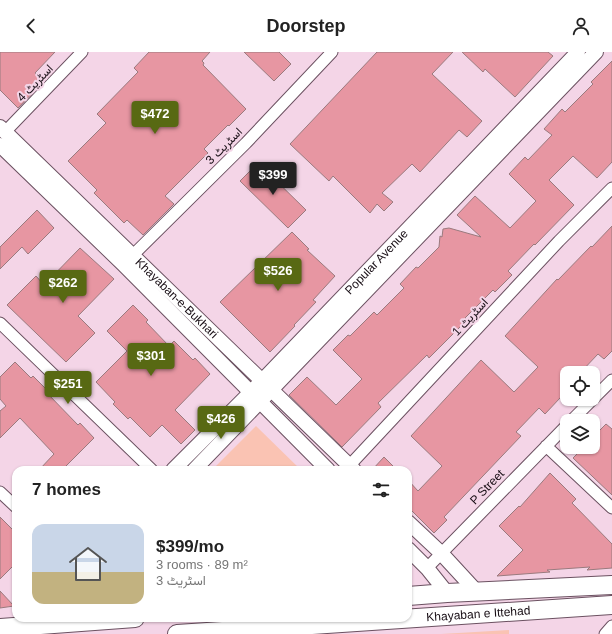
<!DOCTYPE html>
<html lang="en">
<head>
<meta charset="utf-8">
<style>
  body { margin:0; font-family:Arial,Vazirmatn,sans-serif; background:#f6f6f6; color:#222; height:100vh; display:flex; flex-direction:column; font-size:15px; white-space:nowrap }
  * { box-sizing:border-box; margin:0 }
  p { font-size:13px; color:#767676 }
  .icon { flex:none; width:22px; height:22px; fill:none; stroke:currentColor; stroke-width:2; stroke-linecap:round; stroke-linejoin:round }
  .map { position:relative; flex:1; overflow:hidden }
  .drawer { position:absolute; left:12px; top:414px; width:400px; height:156px; display:flex; flex-direction:column; background:#fff; border-radius:12px; box-shadow:0 1px 3px #0004 }
  .drawer>* { flex:none }
  .controls { position:absolute; left:560px; top:314px; display:grid; gap:8px }
  .controls a { display:grid; place-items:center; width:40px; height:40px; border-radius:8px; background:#fff; box-shadow:0 1px 3px #0004; font-size:20px }
  .price { position:absolute; translate:-50% -34px; padding:0 9px; border-radius:4px; background:#586913; color:#fff; font-size:13px; line-height:26px; filter:drop-shadow(0 1px 2px #0008) }
  .price::after { content:''; position:absolute; left:50%; top:24px; width:12px; height:9px; margin-left:-6px; background:inherit; clip-path:polygon(0 0,100% 0,50% 100%) }
  .price.on { background:#222; color:#fff }
  ul { padding:0; list-style:none }
  li { display:flex; align-items:center; gap:12px; height:100px; padding:0 20px }
  li span { display:grid; place-items:center; flex:none; width:112px; height:80px; border-radius:12px; color:#555 }
  li>.icon { margin-inline-start:auto }
  span .icon { width:48px; height:48px; fill:#fffc; stroke-width:1 }
  li b { font-size:17px }
  h2 { display:flex; justify-content:space-between; align-items:center; height:48px; padding:0 20px; font-size:17px }
  header { display:flex; justify-content:space-between; align-items:center; height:52px; padding:0 20px; background:#fff; font-size:18px; font-weight:800 }
  .map>svg:first-child { display:block }
</style>
</head>
<body>
<header><svg class="icon" aria-label="back" viewBox="0 0 24 24"><path d="M15 5l-7 7 7 7"/></svg>Doorstep<svg class="icon" aria-label="person" viewBox="0 0 24 24"><circle cx="12" cy="8" r="4"/><path d="M4 21q1-7 8-7t8 7"/></svg></header>
<div class="map">
<svg width="612" height="582" viewBox="0 0 612 582">
  <rect width="100%" height="100%" fill="#f4d5e7"/>
  <path fill="#fac3b3" d="M256,374L301,418H212Z
    M509,578V582H441Z"/>
  <path fill="#e796a2" stroke="#9a7a7e" d="M0,0H55L35,21L44,29L18,56L0,38Z
    M149,0H210L202,9L204,11L203,13L246,57L229,74L228,73L204,97L208,101L165,144L174,152L143,183L127,168L124,171L94,141L97,138L68,109L106,71L97,62L138,20L134,16Z
    M244,0H279L291,12L274,29Z
    M377,0H453L432,22L482,69L467,85L459,78L420,120L412,112L382,141L393,150L384,159L377,152L370,161L333,124L329,129L290,92Z
    M462,0H548L553,4L515,45L485,17L483,20Z
    M612,9V110L597,126L573,104L549,128L574,153L535,193L534,192L508,219L512,223L495,240L493,238L465,266L467,268L429,306L427,303L378,351L381,355L342,395L289,343L307,325L336,353L362,327L333,298L348,283L350,284L374,260L377,263L404,236L400,232L416,215L418,216L439,195L440,184L442,185L443,177L449,176L481,185L457,163L475,144L510,176L535,150L536,149L509,122L525,105L528,108L552,83L544,77L562,57L565,60L593,32L591,30Z
    M258,111L306,158L288,176L240,129Z
    M37,158L54,176L28,202L22,195L0,217V195Z
    M612,174V299L604,307L598,302L580,321H567V337L560,346L545,362L539,356L516,380L521,384L444,465L447,468L434,481L408,455V428L418,439L442,414L411,384L481,308L514,340L538,315L505,284L557,227L558,228L591,194L592,195Z
    M292,180L309,197L307,198L335,224L313,248L316,250L294,273L295,274L270,300L220,250Z
    M80,196L114,227L78,264L95,281L66,310L7,253L36,224L44,233Z
    M133,253L148,268L146,270L169,294L174,289L193,308L195,306L210,322L175,358L195,378L181,392L162,373L150,385L130,365L128,367L113,352L115,350L96,330L127,299L107,279Z
    M15,310L31,326L33,324L47,338L46,340L78,373L80,371L94,386L62,418H39L54,402L20,366L0,386V359L6,354L0,347V325Z
    M606,372L612,377V443L573,406L584,395H593V385Z
    M384,405L397,418H372Z
    M550,421L576,447L572,451L612,492V516L587,518L590,515L547,518L550,520L497,524L523,498L499,474L519,454L520,455Z
    M0,465L16,481V511L0,527Z
    M0,539L14,554L0,556Z"/>
  <g fill="none" stroke-linecap="round" stroke-linejoin="round">
    <defs>
      <path id="minor" d="M5,80L82,0
        M133,203L246,91L332,0
        M0,271L152,418
        M571,369L612,328
        M546,394L612,456
        M349,414L559,189L612,136
        M0,440L16,455
        M427,516L567,373
        M605,582L612,574"/>
      <g id="tertiary">
        <path id="s1" d="M0,75L354,418"/>
        <path d="M0,93L123,212L328,418"/>
        <path id="s2" d="M173,418L262,329L578,0"/>
        <path d="M194,418L596,0"/>
        <path d="M408,470L441,501L476,539"/>
        <path d="M408,497L427,516L447,541"/>
      </g>
      <g id="primary">
        <path d="M408,544L447,541L612,533"/>
        <path d="M0,576L135,566"/>
        <path id="s3" d="M177,582L612,553"/>
      </g>
    </defs>
    <use href="#minor" stroke="#6b5161" stroke-width="13"/>
    <use href="#tertiary" stroke="#6b5161" stroke-width="16"/>
    <use href="#primary" stroke="#6b5161" stroke-width="20"/>
    <use href="#minor" stroke="#fff" stroke-width="11"/>
    <use href="#tertiary" stroke="#fff" stroke-width="14"/>
    <use href="#primary" stroke="#fff" stroke-width="18"/>
  </g>
  <g text-anchor="middle" dominant-baseline="central" stroke-width="4" stroke-linejoin="round" paint-order="stroke">
    <g font-size="12" fill="#170d14" stroke="#f4d5e7">
      <text transform="translate(35 31) rotate(-46)">اسٹریٹ 4</text>
      <text transform="translate(224 94) rotate(-45)">اسٹریٹ 3</text>
      <text stroke="none"><textPath href="#s2" startOffset="291">Popular Avenue</textPath></text>
      <text stroke="none"><textPath href="#s1" startOffset="246">Khayaban-e-Bukhari</textPath></text>
      <text transform="translate(470 265) rotate(-47)">اسٹریٹ 1</text>
      <text transform="translate(487 435) rotate(-46)">P Street</text>
      <text stroke="none"><textPath href="#s3" startOffset="302">Khayaban e Ittehad</textPath></text>
    </g>
  </g>
</svg>
<div class="controls">
<a><svg class="icon" aria-label="locate" viewBox="0 0 24 24"><circle cx="12" cy="12" r="6"/><path d="M12 2v4M12 18v4M2 12h4M18 12h4"/></svg></a>
<a><svg class="icon" aria-label="layers" viewBox="0 0 24 24"><path d="M12 4l9 5-9 5-9-5zM3 14l9 5 9-5"/></svg></a>
</div>
<b class="price" style="left:155px;top:83px">$472</b>
<b class="price on" style="left:273px;top:144px">$399</b>
<b class="price" style="left:278px;top:240px">$526</b>
<b class="price" style="left:63px;top:252px">$262</b>
<b class="price" style="left:151px;top:325px">$301</b>
<b class="price" style="left:68px;top:353px">$251</b>
<b class="price" style="left:221px;top:388px">$426</b>
<section class="drawer">
<h2>7 homes<svg class="icon" aria-label="filters" viewBox="0 0 24 24"><path d="M4 7h16M4 17h16"/><circle cx="9" cy="7" r="2"/><circle cx="15" cy="17" r="2"/></svg></h2>
<ul>
<li><span style="background:linear-gradient(#c9d6e8 60%,#c2b280 0)"><svg class="icon" aria-label="home" viewBox="0 0 24 24"><path d="M3 11l9-7 9 7M6 9v11h12V9"/></svg></span><div><b>$399/mo</b><p>3 rooms · 89 m²</p><p>اسٹریٹ 3</p></div></li>
</ul>
</section>
</div>
</body>
</html>
